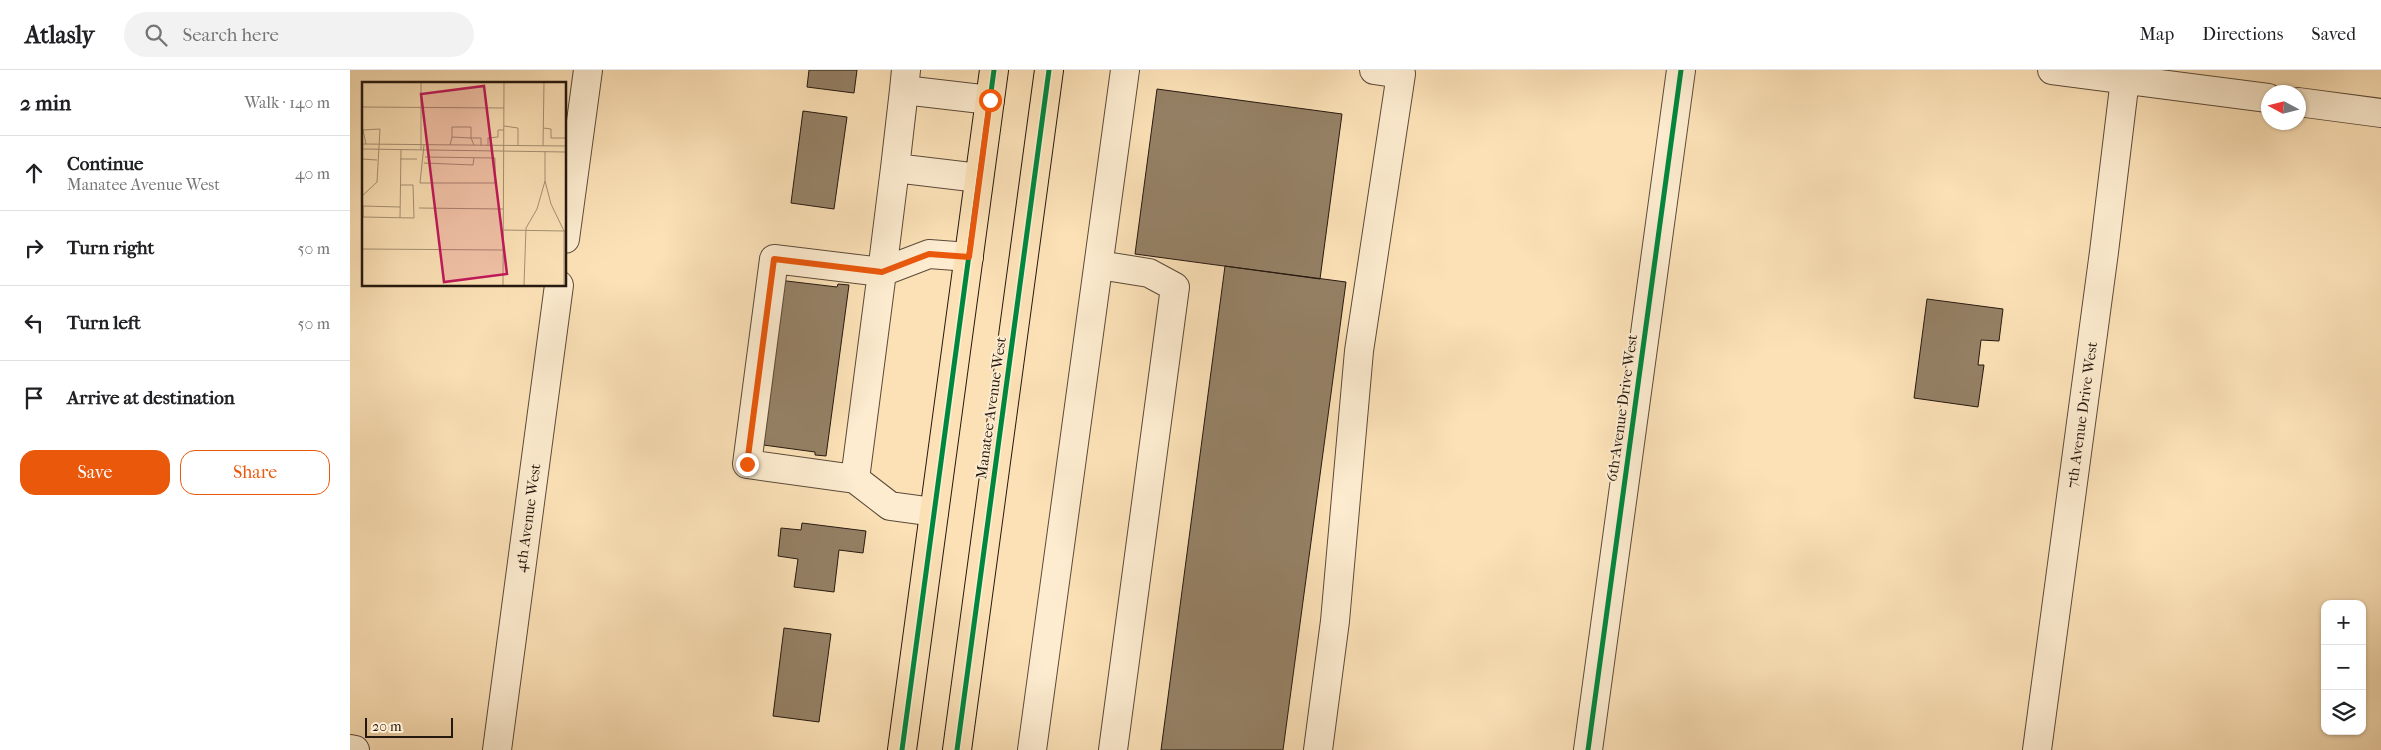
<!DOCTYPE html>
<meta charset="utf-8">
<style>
body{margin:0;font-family:"IM FELL French Canon",serif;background:#f2f2f2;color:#202124}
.controls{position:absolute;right:15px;bottom:15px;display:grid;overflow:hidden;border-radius:10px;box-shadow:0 1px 4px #0004}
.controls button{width:45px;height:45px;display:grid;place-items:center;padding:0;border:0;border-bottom:1px solid #e0e0e0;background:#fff;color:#202124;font:25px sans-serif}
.compass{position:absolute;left:1911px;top:15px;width:45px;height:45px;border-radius:50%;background:#fff;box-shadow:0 1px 4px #0004;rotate:277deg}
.scale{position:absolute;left:15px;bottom:12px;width:88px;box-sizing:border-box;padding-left:5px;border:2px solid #25180f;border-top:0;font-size:14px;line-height:18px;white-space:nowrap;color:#25180f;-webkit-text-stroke:4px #fdecd0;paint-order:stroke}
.stop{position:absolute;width:15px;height:15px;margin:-11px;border:4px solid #ea580c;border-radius:50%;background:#fff}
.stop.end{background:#ea580c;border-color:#fff;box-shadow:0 1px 5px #0008}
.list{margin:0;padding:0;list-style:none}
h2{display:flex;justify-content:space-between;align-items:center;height:65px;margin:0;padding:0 20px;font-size:21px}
h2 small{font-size:16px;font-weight:400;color:#757577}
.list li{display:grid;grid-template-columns:32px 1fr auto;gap:15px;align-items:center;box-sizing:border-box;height:75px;padding:0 20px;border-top:1px solid #e0e0e0}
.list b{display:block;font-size:19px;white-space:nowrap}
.list p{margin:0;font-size:16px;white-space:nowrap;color:#757577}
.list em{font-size:16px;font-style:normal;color:#757577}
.actions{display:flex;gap:10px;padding:15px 20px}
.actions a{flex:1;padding:11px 0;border:1px solid #ea580c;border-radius:15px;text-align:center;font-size:18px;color:#ea580c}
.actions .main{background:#ea580c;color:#fff}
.icon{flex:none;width:28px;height:28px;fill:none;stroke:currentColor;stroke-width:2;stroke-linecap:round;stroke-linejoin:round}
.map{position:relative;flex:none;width:2031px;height:680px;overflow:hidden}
header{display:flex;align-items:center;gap:30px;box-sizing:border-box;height:70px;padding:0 25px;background:#fff;border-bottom:1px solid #e0e0e0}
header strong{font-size:24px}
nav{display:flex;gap:28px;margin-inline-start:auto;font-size:18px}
.search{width:350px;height:45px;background:#f2f2f2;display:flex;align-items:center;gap:12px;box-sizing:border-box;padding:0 18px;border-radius:28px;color:#757577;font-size:19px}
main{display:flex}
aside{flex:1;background:#fff}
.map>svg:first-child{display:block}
.building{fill:#958166;stroke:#25180f}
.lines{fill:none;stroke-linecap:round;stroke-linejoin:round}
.minor-casing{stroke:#5b4a39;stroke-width:30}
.major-casing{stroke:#25180f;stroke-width:30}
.minor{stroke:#fdecd0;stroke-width:28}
.major{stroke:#fce1b7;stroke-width:28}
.cycleway-casing{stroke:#fdecd0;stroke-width:8}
.cycleway{stroke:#00873e;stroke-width:5}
.route{stroke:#ea580c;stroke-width:6}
.labels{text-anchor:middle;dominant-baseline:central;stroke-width:4;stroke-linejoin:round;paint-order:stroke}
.street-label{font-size:15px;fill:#25180f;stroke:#fdecd0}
.inset-road{fill:none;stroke:#a69174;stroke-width:1}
.view{fill:#c2185b;fill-opacity:0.15;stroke:#c2185b;stroke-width:2.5}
.inset-edge{fill:none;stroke:#25180f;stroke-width:2.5}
</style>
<header>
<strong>Atlasly</strong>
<div class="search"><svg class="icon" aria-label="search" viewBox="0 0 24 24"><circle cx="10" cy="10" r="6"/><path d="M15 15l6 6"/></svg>Search here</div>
<nav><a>Map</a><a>Directions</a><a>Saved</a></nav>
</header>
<main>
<aside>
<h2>2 min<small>Walk · 140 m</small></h2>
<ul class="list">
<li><svg class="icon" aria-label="ahead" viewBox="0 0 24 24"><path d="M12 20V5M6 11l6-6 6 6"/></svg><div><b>Continue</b><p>Manatee Avenue West</p></div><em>40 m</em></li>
<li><svg class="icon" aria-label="right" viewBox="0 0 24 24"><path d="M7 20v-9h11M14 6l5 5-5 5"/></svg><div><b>Turn right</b></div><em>50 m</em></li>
<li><svg class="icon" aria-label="left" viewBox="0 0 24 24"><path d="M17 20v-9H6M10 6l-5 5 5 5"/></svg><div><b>Turn left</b></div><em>50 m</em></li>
<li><svg class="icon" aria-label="arrive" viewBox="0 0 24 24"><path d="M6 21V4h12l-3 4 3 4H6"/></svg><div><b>Arrive at destination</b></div></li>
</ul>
<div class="actions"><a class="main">Save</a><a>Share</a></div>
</aside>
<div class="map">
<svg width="2031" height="680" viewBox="0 0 2031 680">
<rect width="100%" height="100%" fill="#fce1b7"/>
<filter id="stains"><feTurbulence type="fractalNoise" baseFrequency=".004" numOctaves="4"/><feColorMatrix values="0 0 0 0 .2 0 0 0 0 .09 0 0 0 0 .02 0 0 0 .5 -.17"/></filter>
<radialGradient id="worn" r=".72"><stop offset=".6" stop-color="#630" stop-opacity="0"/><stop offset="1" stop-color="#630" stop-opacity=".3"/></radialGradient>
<path class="building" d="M459,0H507L504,23L457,17Z
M807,19L992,44L970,209L785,184Z
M453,41L497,47L484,139L441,133Z
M875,196L996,212L933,680H811Z
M428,210L487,217L488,214L499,215L476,386L465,385V382L406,374Z
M1577,229L1653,239L1649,271L1631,270L1628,295H1634L1628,337L1564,328Z
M452,453L516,461L513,483L489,480L484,522L444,517L448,489L428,486L431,458L451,460Z
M434,558L481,564L469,652L423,646Z"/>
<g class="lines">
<defs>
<path id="minor" d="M556,0L554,20L640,30
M1702,0L1918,28
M1948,32L2031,43
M545,98L554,20
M215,169L238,0
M619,187L579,184L532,202L545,98L629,108
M749,195L799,203L825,217L763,680
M505,409L397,394L424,189L532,202L505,409L540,436L584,442
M0,679L5,680
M147,680L209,215
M682,680L775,0
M968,680L985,551L1009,281L1051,4L1024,0
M1238,680L1331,0
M1687,680L1754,182L1775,9"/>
<path id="major" d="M552,680L644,0
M607,680L699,0"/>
</defs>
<use href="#minor" class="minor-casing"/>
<use href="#major" class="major-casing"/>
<use href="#minor" class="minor"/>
<use href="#major" class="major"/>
<defs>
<path id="cycleway" d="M552,680L644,0
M607,680L699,0
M1238,680L1331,0"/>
</defs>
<use href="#cycleway" class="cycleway-casing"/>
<use href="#cycleway" class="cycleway"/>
</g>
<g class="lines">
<path class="route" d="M397,394L424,189L532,202L579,184L619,187L640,30"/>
</g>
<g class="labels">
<g class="street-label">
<text transform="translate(641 338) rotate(-82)">Manatee Avenue West</text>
<text transform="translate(1272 338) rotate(-82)">6th Avenue Drive West</text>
<text transform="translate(1732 345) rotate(-82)">7th Avenue Drive West</text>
<text transform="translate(178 448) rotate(-82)">4th Avenue West</text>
</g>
</g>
<g transform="translate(12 12)">
<rect width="204" height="204" fill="#fce1b7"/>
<path class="inset-road" d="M0,25L142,26M142,44L156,46V64M181,46L189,47V56H204M0,62L204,64M62,63L58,101H133V76L63,75M88,63L90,55L109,56V45H90V55M112,63L109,56H119V64M126,64V56L136,55V48H142M181,64L182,0M0,67L204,70M59,68V0M0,77L15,78M38,77H55M62,81L111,83L112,76M183,99L189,122L202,149V203M0,114L15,100L18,47L1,48L4,62M38,125L1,124V135L52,136L51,103H38M57,126L141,127M38,136L39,68M141,148L203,149M0,167L141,168M141,203L142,0M162,203L164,146L175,127L183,99V69"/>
<path class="view" d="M122,4L145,192L82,200L59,12Z"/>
<rect width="204" height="204" class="inset-edge"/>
</g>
<rect width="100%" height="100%" filter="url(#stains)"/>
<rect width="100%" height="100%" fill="url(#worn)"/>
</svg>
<div class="controls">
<button>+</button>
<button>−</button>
<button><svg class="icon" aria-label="layers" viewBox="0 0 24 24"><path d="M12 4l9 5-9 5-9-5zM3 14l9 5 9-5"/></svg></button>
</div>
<svg class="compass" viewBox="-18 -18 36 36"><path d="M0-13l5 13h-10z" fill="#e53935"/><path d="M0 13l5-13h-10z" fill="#757577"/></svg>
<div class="scale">20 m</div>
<div class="stop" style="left:640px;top:30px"></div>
<div class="stop end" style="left:397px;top:394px"></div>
</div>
</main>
